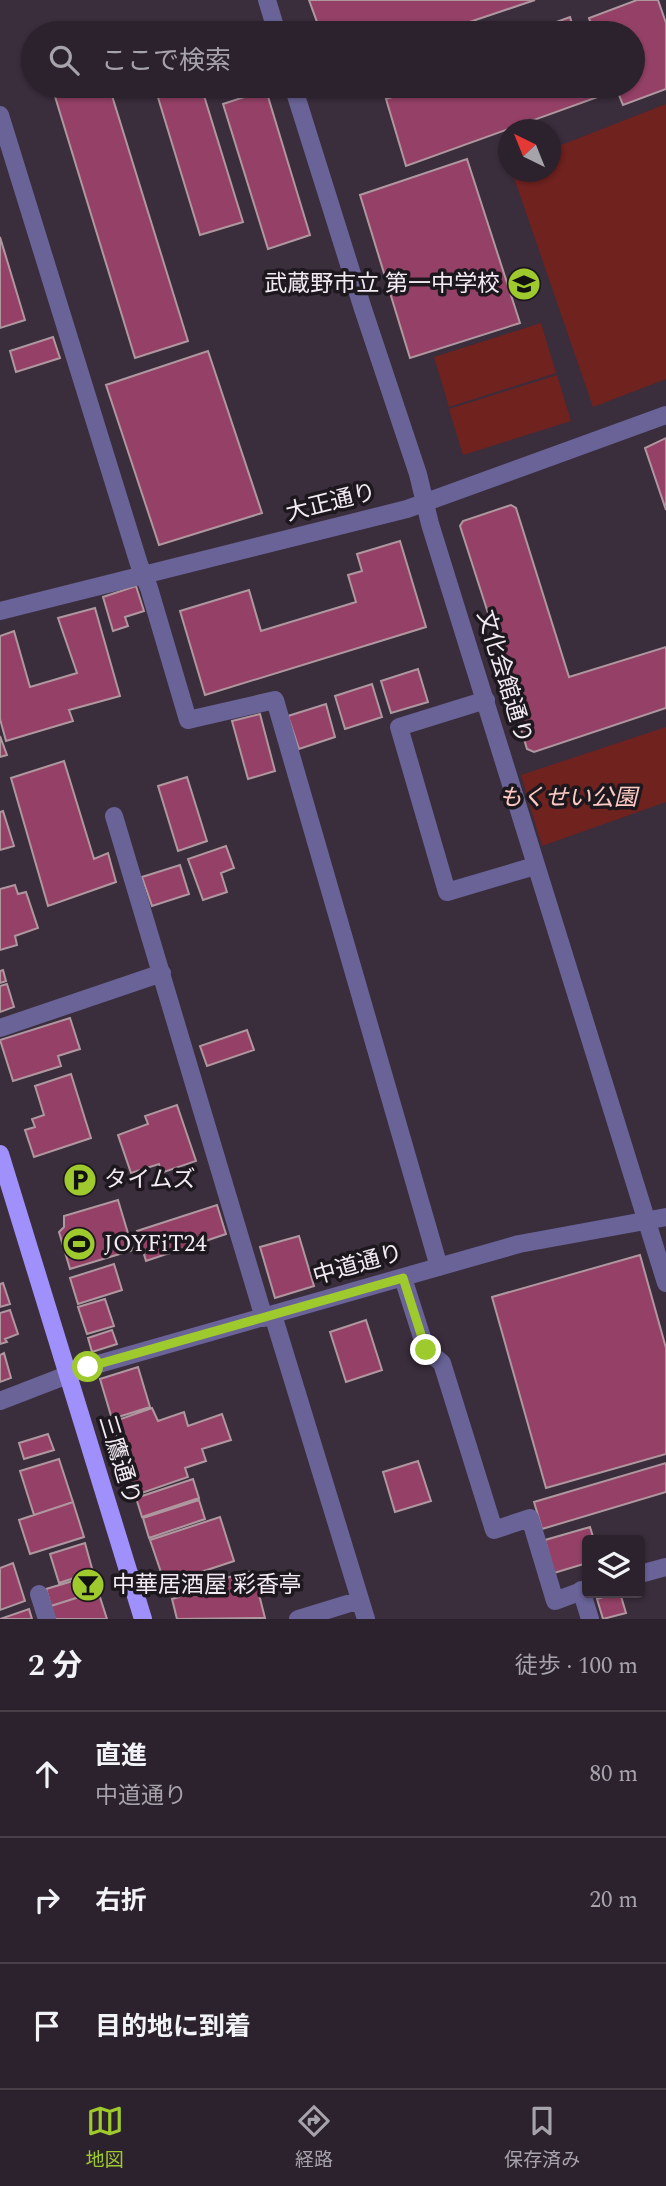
<!DOCTYPE html>
<html lang="ja">
<meta charset="utf-8">
<style>
body{margin:0;font-family:Spectral,"Noto Sans JP",serif;background:#342a35;color:#f1f3f6}
.controls{position:absolute;right:21px;bottom:21px;display:grid;overflow:hidden;border-radius:7px;box-shadow:0 2px 5px #0004}
.controls button{width:63px;height:63px;display:grid;place-items:center;padding:0;border:0;border-bottom:2px solid #483f49;background:#2c222d;color:#f1f3f6;font:35px sans-serif}
.compass{position:absolute;left:498px;top:119px;width:63px;height:63px;border-radius:50%;background:#2c222d;box-shadow:0 2px 5px #0004;rotate:317deg}
.stop{position:absolute;width:21px;height:21px;margin:-16px;border:5px solid #9fca2d;border-radius:50%;background:#fff}
.stop.end{background:#9fca2d;border-color:#fff;box-shadow:0 2px 7px #0008}
.list{margin:0;padding:0;list-style:none}
h2{display:flex;justify-content:space-between;align-items:center;height:91px;margin:0;padding:0 28px;font-size:30px}
h2 small{font-size:23px;font-weight:400;color:#a6a4aa}
.list li{display:grid;grid-template-columns:46px 1fr auto;gap:21px;align-items:center;box-sizing:border-box;height:126px;padding:0 28px;border-top:2px solid #483f49}
.list b{display:block;font-size:26px;white-space:nowrap}
.list p{margin:0;font-size:23px;white-space:nowrap;color:#a6a4aa}
.list em{font-size:23px;font-style:normal;color:#a6a4aa}
.icon{flex:none;width:38px;height:38px;fill:none;stroke:currentColor;stroke-width:2;stroke-linecap:round;stroke-linejoin:round}
.map{position:relative;flex:none;width:666px;height:1619px;overflow:hidden}
.search{position:absolute;background:#2c222d;box-shadow:0 2px 5px #0004;left:21px;right:21px;top:21px;height:77px;display:flex;align-items:center;gap:18px;box-sizing:border-box;padding:0 24px;border-radius:38px;color:#a6a4aa;font-size:26px}
.sheet{height:469px;background:#2c222d}
nav{display:flex;justify-content:space-around;align-items:center;box-sizing:border-box;height:98px;border-top:2px solid #483f49;background:#2c222d;font-size:19px;color:#a6a4aa}
nav a{display:grid;justify-items:center;gap:4px}
nav .on{color:#9fca2d}
.map>svg:first-child{display:block}
.green{fill:#70221f}
.building{fill:#954167;stroke:#af97a0;stroke-width:2}
.lines{fill:none;stroke-linecap:round;stroke-linejoin:round}
.minor{stroke:#696397;stroke-width:18}
.major{stroke:#9f90fb;stroke-width:18}
.route{stroke:#9fca2d;stroke-width:9}
.labels{text-anchor:middle;dominant-baseline:central;stroke-width:7;stroke-linejoin:round;paint-order:stroke}
.poi-label{font-size:23px;fill:#f3ebf4;stroke:#1d181e;text-anchor:start}
.street-label{font-size:23px;fill:#f3ebf4;stroke:#1d181e}
.park-label{font-size:23px;font-style:italic;fill:#fecac4;stroke:#1d181e}
</style>
<div class="map">
<svg width="666" height="1619" viewBox="0 0 666 1619">
<rect width="100%" height="100%" fill="#3a2d3c"/>
<path class="green" d="M666,104V379L593,407L512,172H550L551,149Z
M541,323L556,373L449,407L434,357Z
M557,375L571,421L463,455L449,409Z
M666,727V802L542,846L521,775Z"/>
<path class="building" d="M309,0H535L437,33H429L425,26L403,33H321Z
M637,0H658L666,23V89L623,105L617,90L406,166L386,99L426,86H633V33H594L589,18Z
M570,17L575,33H526Z
M67,86H109L188,341L135,358L53,90Z
M171,86H201L243,222L200,235L156,91Z
M266,90L310,235L268,249L223,104Z
M467,159L520,323L410,358L360,195Z
M0,237L25,320L0,328Z
M53,337L60,358L16,372L10,351Z
M208,351L262,513L159,545L106,385Z
M666,438V510L645,448Z
M511,505L516,508L569,677L666,647V708L534,752L527,749L512,699L520,695L519,693L514,694L460,526L463,521Z
M400,541L426,627L205,695L180,611L249,590L261,631L356,602L348,575L362,571L357,554Z
M136,586L144,611L125,617L128,626L113,631L103,597Z
M95,608L120,696L69,710L73,721L6,741L0,719V636L14,631L30,687L77,673L58,618Z
M418,669L428,702L391,713L381,681Z
M372,684L382,717L345,729L335,696Z
M326,704L335,737L299,749L288,716Z
M260,714L275,771L248,779L232,721Z
M0,736L7,755L0,757Z
M64,761L94,859L108,853L116,882L48,906L11,778Z
M187,777L207,841L178,851L158,786Z
M3,811L14,846L0,850V812Z
M226,846L234,868L221,873L227,892L203,900L188,859Z
M180,865L189,894L152,906L142,877Z
M15,885L18,894L26,892L38,928L15,936L17,945L0,950V889Z
M3,970L6,981L0,983V971Z
M7,984L14,1007L0,1012V986Z
M70,1018L80,1049L58,1056L61,1066L13,1081L0,1040Z
M247,1030L254,1050L207,1066L200,1046Z
M71,1074L91,1138L34,1157L25,1130L35,1127L32,1119L44,1115L35,1086Z
M177,1105L196,1161L161,1173L159,1164L131,1173L118,1135L148,1124L145,1116Z
M118,1200L133,1250L70,1269L59,1232L64,1227V1216Z
M217,1205L226,1234L146,1261L137,1231Z
M299,1236L314,1286L275,1298L260,1247Z
M640,1255L666,1348V1454L546,1488L492,1297Z
M114,1264L122,1290L78,1304L70,1278Z
M3,1283L10,1304L0,1307V1284Z
M105,1299L114,1326L87,1334L78,1307Z
M10,1310L18,1334L5,1339L7,1342L0,1344V1313Z
M366,1320L382,1370L346,1382L330,1332Z
M112,1330L117,1344L92,1352L88,1338Z
M4,1353L11,1378L0,1382V1355Z
M138,1367L150,1407L112,1419L100,1379Z
M152,1408L158,1421L184,1412L188,1426L222,1414L231,1440L202,1449L206,1461L185,1468L188,1477L136,1495L112,1422Z
M48,1434L54,1450L24,1459L19,1443Z
M59,1459L73,1502L34,1515L20,1471Z
M418,1461L431,1501L395,1512L383,1472Z
M666,1463V1492L542,1529L534,1502Z
M193,1479L199,1498L142,1517L136,1498Z
M199,1500L205,1519L149,1538L143,1518Z
M73,1502L84,1537L30,1554L19,1520Z
M220,1517L234,1561L165,1584L150,1540Z
M590,1527L594,1540H587V1563L554,1573L545,1540Z
M85,1543L93,1572L59,1583L50,1554Z
M13,1563L25,1601L0,1610V1568Z
M253,1571L265,1618L177,1619L172,1599L179,1597L176,1586L197,1581L198,1585Z
M93,1575L98,1591L51,1606L46,1589Z
M98,1591L107,1619H55L51,1606Z
M616,1593H620L626,1613L603,1619L597,1599Z
M29,1609L32,1619H0Z"/>
<g class="lines">
<path class="minor" d="M267,0L277,33
M293,86L363,309L418,474L430,524L666,1283
M0,115L139,564L149,588L188,720L275,700L439,1267
M0,611L407,509L666,415
M486,700L399,727L447,892L535,866
M114,816L264,1318
M0,1028L162,973
M403,1278L426,1350L442,1363L494,1530L530,1518L555,1601L587,1589
M273,1315L366,1619
M0,1401L88,1367L519,1244L666,1217
M640,1574L666,1567
M581,1590L590,1619
M39,1594L47,1619
M298,1619L360,1600"/>
<path class="major" d="M0,1154L143,1619"/>
</g>
<g class="lines">
<path class="route" d="M88,1367L403,1278L426,1350"/>
</g>
<defs>
<symbol id="school-disc" viewBox="-11 -11 22 22"><circle r="9.5" fill="#9fca2d" stroke="#1d181e"/><path d="M0-5L7-2L0 1L-7-2ZM-4 1L0 2.5L4 1V4Q0 6-4 4Z" fill="#111"/></symbol>
<symbol id="parking-disc" viewBox="-11 -11 22 22"><circle r="9.5" fill="#9fca2d" stroke="#1d181e"/><path d="M-3.5-5.5H1a3.5 3.5 0 0 1 0 7H-1V5.5H-3.5ZM-1-3.4V-.6H.8a1.4 1.4 0 0 0 0-2.8Z" fill="#111"/></symbol>
<symbol id="stadium-disc" viewBox="-11 -11 22 22"><circle r="9.5" fill="#9fca2d" stroke="#1d181e"/><path d="M0-5a6.5 5 0 1 0 0 10a6.5 5 0 1 0 0-10ZM-3.5-1.8h7v3.6h-7Z" fill="#111"/></symbol>
<symbol id="bar-disc" viewBox="-11 -11 22 22"><circle r="9.5" fill="#9fca2d" stroke="#1d181e"/><path d="M-6-5H6L.8 .8V4.5H3.5V6h-7V4.5H-.8V.8Z" fill="#111"/></symbol>
</defs>
<g fill-rule="evenodd">
<use href="#school-disc" x="505" y="265" width="38" height="38"/>
<use href="#parking-disc" x="61" y="1161" width="38" height="38"/>
<use href="#stadium-disc" x="60" y="1225" width="38" height="38"/>
<use href="#bar-disc" x="69" y="1566" width="38" height="38"/>
</g>
<g class="labels">
<g class="poi-label">
<text x="500" y="284" text-anchor="end">武蔵野市立 第一中学校</text>
<text x="104" y="1180">タイムズ</text>
<text x="104" y="1244">JOYFiT24</text>
<text x="112" y="1585">中華居酒屋 彩香亭</text>
</g>
<g class="street-label">
<text transform="translate(331 503) rotate(-14)">大正通り</text>
<text transform="translate(504 677) rotate(73)">文化会館通り</text>
<text transform="translate(358 1265) rotate(-16)">中道通り</text>
<text transform="translate(119 1460) rotate(73)">三鷹通り</text>
</g>
<g class="park-label">
<text x="568" y="798">もくせい公園</text>
</g>
</g>
</svg>
<div class="controls">
<button><svg class="icon" aria-label="layers" viewBox="0 0 24 24"><path d="M12 4l9 5-9 5-9-5zM3 14l9 5 9-5"/></svg></button>
</div>
<svg class="compass" viewBox="-18 -18 36 36"><path d="M0-13l5 13h-10z" fill="#e53935"/><path d="M0 13l5-13h-10z" fill="#a6a4aa"/></svg>
<div class="stop" style="left:88px;top:1367px"></div>
<div class="stop end" style="left:426px;top:1350px"></div>
<div class="search"><svg class="icon" aria-label="search" viewBox="0 0 24 24"><circle cx="10" cy="10" r="6"/><path d="M15 15l6 6"/></svg>ここで検索</div>
</div>
<section class="sheet">
<h2>2 分<small>徒歩 · 100 m</small></h2>
<ul class="list">
<li><svg class="icon" aria-label="ahead" viewBox="0 0 24 24"><path d="M12 20V5M6 11l6-6 6 6"/></svg><div><b>直進</b><p>中道通り</p></div><em>80 m</em></li>
<li><svg class="icon" aria-label="right" viewBox="0 0 24 24"><path d="M7 20v-9h11M14 6l5 5-5 5"/></svg><div><b>右折</b></div><em>20 m</em></li>
<li><svg class="icon" aria-label="arrive" viewBox="0 0 24 24"><path d="M6 21V4h12l-3 4 3 4H6"/></svg><div><b>目的地に到着</b></div></li>
</ul>
</section>
<nav>
<a class="on"><svg class="icon" aria-label="map" viewBox="0 0 24 24"><path d="M3 6l6-2 6 2 6-2v14l-6 2-6-2-6 2zM9 4v14M15 6v14"/></svg>地図</a>
<a><svg class="icon" aria-label="directions" viewBox="0 0 24 24"><path d="M12 3l9 9-9 9-9-9zM9 14v-3h6M13 9l2 2-2 2"/></svg>経路</a>
<a><svg class="icon" aria-label="saved" viewBox="0 0 24 24"><path d="M7 4h10v16l-5-4-5 4z"/></svg>保存済み</a>
</nav>
